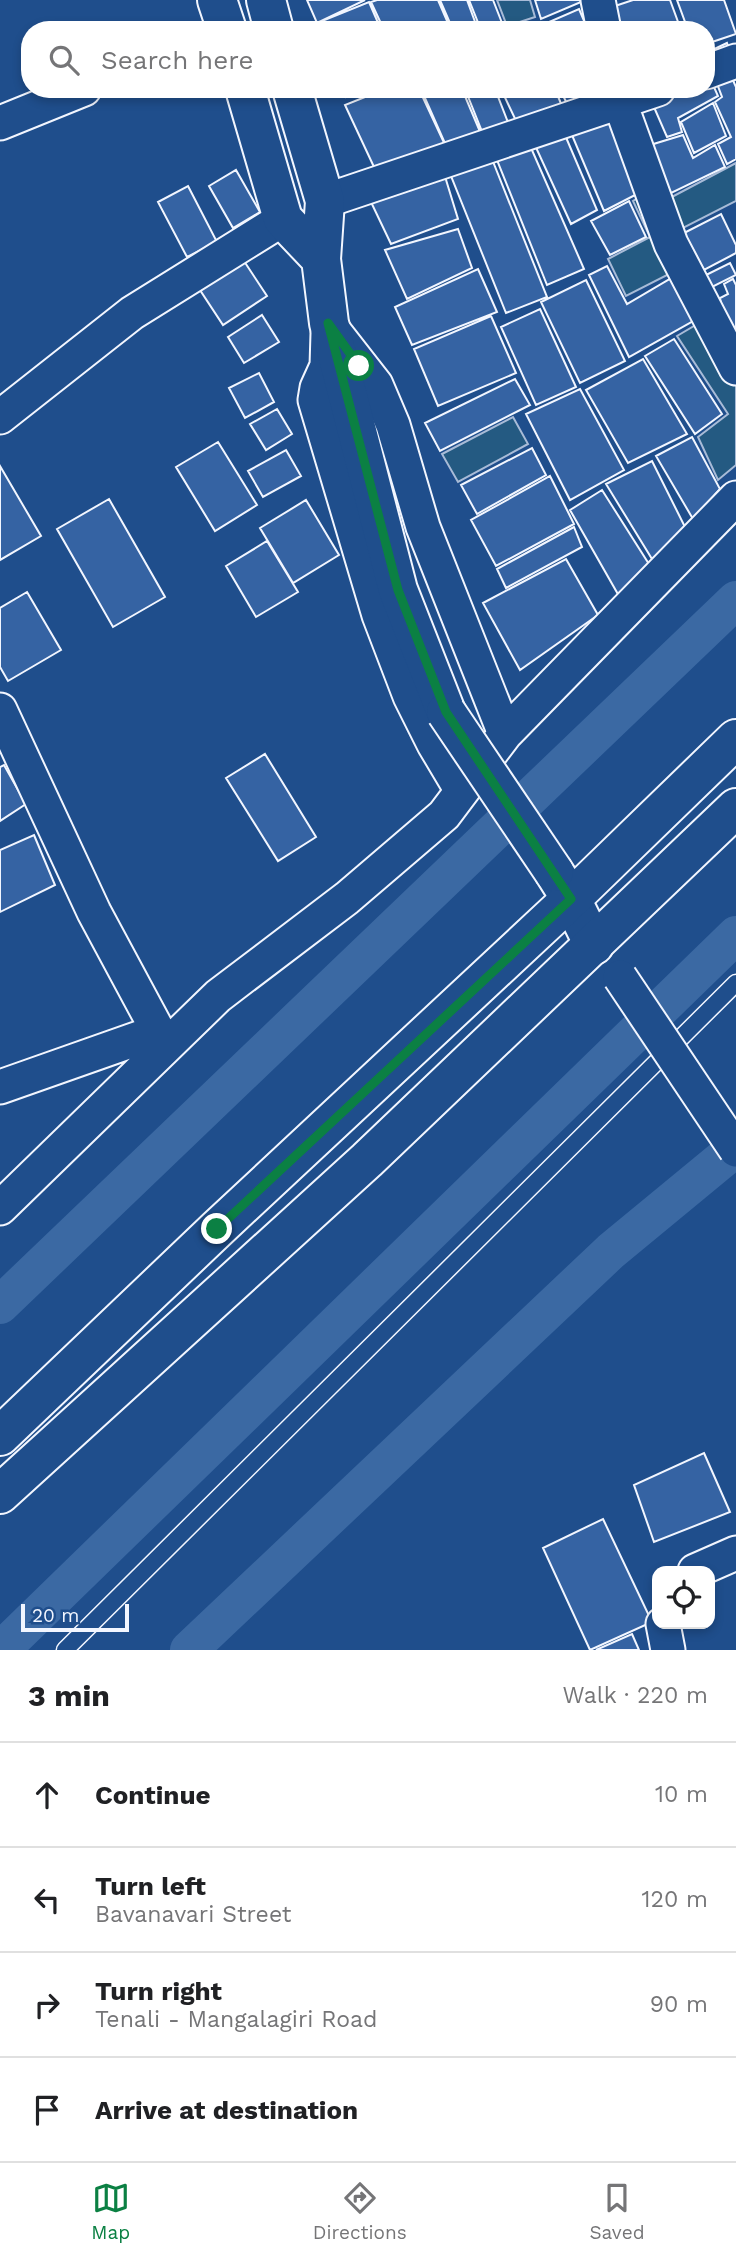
<!DOCTYPE html>
<meta charset="utf-8">
<style>
body{margin:0;font-family:"Work Sans",sans-serif;background:#f2f2f2;color:#202124}
.controls{position:absolute;right:21px;bottom:21px;display:grid;overflow:hidden;border-radius:14px;box-shadow:0 4px 10px #0003}
.controls button{width:63px;height:63px;display:grid;place-items:center;padding:0;border:0;border-bottom:2px solid #e0e0e0;background:#fff;color:#202124;font:35px sans-serif}
.scale{position:absolute;left:21px;bottom:18px;width:108px;box-sizing:border-box;padding-left:7px;border:4px solid #f2f6ff;border-top:0;font-size:19px;line-height:24px;white-space:nowrap;color:#f2f6ff;-webkit-text-stroke:5px #1f4e8c;paint-order:stroke}
.stop{position:absolute;width:21px;height:21px;margin:-16px;border:5px solid #0b8043;border-radius:50%;background:#fff}
.stop.end{background:#0b8043;border-color:#fff;box-shadow:0 2px 7px #0008}
.list{margin:0;padding:0;list-style:none}
h2{display:flex;justify-content:space-between;align-items:center;height:91px;margin:0;padding:0 28px;font-size:30px}
h2 small{font-size:23px;font-weight:400;color:#757577}
.list li{display:grid;grid-template-columns:46px 1fr auto;gap:21px;align-items:center;box-sizing:border-box;height:105px;padding:0 28px;border-top:2px solid #e0e0e0}
.list b{display:block;font-size:26px;white-space:nowrap}
.list p{margin:0;font-size:23px;white-space:nowrap;color:#757577}
.list em{font-size:23px;font-style:normal;color:#757577}
.icon{flex:none;width:38px;height:38px;fill:none;stroke:currentColor;stroke-width:2;stroke-linecap:round;stroke-linejoin:round}
.map{position:relative;flex:none;width:736px;height:1650px;overflow:hidden}
.search{position:absolute;background:#fff;box-shadow:0 4px 10px #0003;left:21px;right:21px;top:21px;height:77px;display:flex;align-items:center;gap:18px;box-sizing:border-box;padding:0 24px;border-radius:28px;color:#757577;font-size:26px}
.sheet{height:511px;background:#fff}
nav{display:flex;justify-content:space-around;align-items:center;box-sizing:border-box;height:98px;border-top:2px solid #e0e0e0;background:#fff;font-size:19px;color:#757577}
nav a{display:grid;justify-items:center;gap:4px}
nav .on{color:#0b8043}
.map>svg:first-child{display:block}
.green{fill:#245a82;stroke:#a8bbd7;stroke-width:2}
.lines{fill:none;stroke-linecap:round;stroke-linejoin:round}
.canal{stroke:#3b69a3;stroke-width:38}
.building{fill:#3563a3;stroke:#f2f6ff;stroke-width:2}
.lane-casing{stroke:#f2f6ff;stroke-width:19}
.street-casing{stroke:#f2f6ff;stroke-width:37}
.secondary-casing{stroke:#f2f6ff;stroke-width:42}
.primary-casing{stroke:#f2f6ff;stroke-width:42}
.lane{stroke:#1f4e8c;stroke-width:16}
.street{stroke:#1f4e8c;stroke-width:33}
.secondary{stroke:#1f4e8c;stroke-width:38}
.primary{stroke:#1f4e8c;stroke-width:38}
.street-bridge-casing{stroke:#f2f6ff;stroke-width:37;stroke-linecap:butt}
.secondary-bridge-casing{stroke:#f2f6ff;stroke-width:42;stroke-linecap:butt}
.street-bridge{stroke:#1f4e8c;stroke-width:33}
.secondary-bridge{stroke:#1f4e8c;stroke-width:38}
.route{stroke:#0b8043;stroke-width:9}
</style>
<div class="map">
<svg width="736" height="1650" viewBox="0 0 736 1650">
<rect width="100%" height="100%" fill="#1f4e8c"/>
<path class="green" d="M497,0H530L535,17L507,26Z
M736,163V201L683,228L668,199Z
M647,193L677,270L626,296L608,259L650,237L633,201Z
M706,319L736,375V465L718,480L698,437L728,414L677,336Z
M513,417L528,444L458,482L442,454Z"/>
<g class="lines">
<path class="canal" d="M0,1305L736,600
M1,1650L736,935
M189,1650L611,1251L736,1148"/>
</g>
<path class="building" d="M307,0H365L317,23Z
M377,0H438L451,30H384L371,2Z
M440,0H467L478,30H453Z
M469,0H493L504,28L481,30Z
M535,0H580L581,2L541,19Z
M633,0H670L681,30H612L609,8Z
M677,0H724L736,34L706,44V30H688Z
M369,2L379,25L367,30H320L317,23Z
M579,9L588,30L533,29Z
M727,43L732,57L706,67V53Z
M727,67L736,87V159L727,164L718,144L731,137L715,102L722,97L713,73Z
M709,76L718,96L678,118L682,132L667,137L650,98L674,89H706V77Z
M343,89H367L346,97Z
M385,89H419L446,147L374,167L345,105Z
M421,89H462L481,134L447,148Z
M465,89H495L509,125L483,134Z
M501,89H555L562,106L518,125Z
M560,89H606L568,106Z
M713,103L726,136L694,153L681,122Z
M611,110L643,191L604,211L569,128Z
M562,128L597,210L571,224L533,141Z
M683,135L693,158L715,145L725,167L667,195L647,146Z
M528,141L584,269L547,285L495,155Z
M488,149L547,297L506,313L447,166Z
M236,170L260,212L233,228L209,186Z
M443,170L458,219L391,244L370,200Z
M188,186L217,242L187,257L158,202Z
M629,201L646,237L610,255L591,221Z
M721,214L736,245V253L704,270L684,233Z
M458,229L472,268L407,299L385,250Z
M242,258L267,296L223,325L198,287Z
M730,263L736,275L712,287L706,275Z
M607,266L627,304L680,273L702,316L629,357L589,275Z
M478,269L497,312L412,345L395,307Z
M733,279L736,285V347L724,323L720,298L728,294L724,284Z
M586,280L625,361L580,383L541,302Z
M540,309L576,387L536,405L501,327Z
M262,315L279,342L244,363L228,337Z
M491,316L516,373L438,406L414,349Z
M674,339L722,414L695,434L645,356Z
M643,359L687,434L628,463L586,390Z
M259,373L274,402L245,418L229,388Z
M515,379L530,405L440,451L425,423Z
M580,389L624,470L570,500L526,414Z
M277,409L292,434L266,450L250,424Z
M692,437L720,489L693,519L656,456Z
M218,442L257,505L215,531L176,467Z
M532,448L546,475L477,514L461,485Z
M286,450L301,476L263,497L248,471Z
M652,461L687,531L652,559L606,484Z
M0,466L41,536L0,560Z
M550,476L574,524L496,566L471,520Z
M602,490L654,572L619,596L570,510Z
M109,499L165,597L113,627L57,529Z
M306,500L339,555L293,583L260,528Z
M574,527L582,547L506,588L497,569Z
M267,541L298,592L256,617L226,566Z
M566,559L598,615L520,670L483,603Z
M27,592L61,650L8,681L0,667V608Z
M265,754L316,837L278,861L226,778Z
M4,765L26,804L0,821V767Z
M34,835L55,885L0,912V850Z
M704,1453L730,1512L654,1542L634,1485Z
M603,1519L652,1622L590,1650L543,1548Z
M632,1634L639,1650H596Z"/>
<g class="lines">
<defs>
<path id="lane" d="M65,1650L736,983"/>
<path id="street" d="M598,0L604,30
M706,72L736,61
M617,89L620,103L671,244L736,368
M0,123L84,89
M325,201L658,89
M333,330L376,385L393,425L423,527L505,734
M328,333L327,366L317,388L315,400L379,615L410,696L434,744L462,791
M0,417L132,313L283,219
M0,710L94,912L166,1046
M0,1087L159,1031
M0,1208L218,996L347,898L444,815L505,734L736,498
M695,1571L736,1553
M663,1624L668,1650"/>
<path id="secondary" d="M217,0L227,30
M266,0L274,30
M245,89L283,219L321,259
M292,89L325,201L321,259L329,323L398,590L446,712
M554,872L571,899L594,945"/>
<path id="primary" d="M0,1436L217,1229L571,899L736,739
M0,1494L367,1160L736,808"/>
</defs>
<use href="#lane" class="lane-casing"/>
<use href="#street" class="street-casing"/>
<use href="#secondary" class="secondary-casing"/>
<use href="#primary" class="primary-casing"/>
<use href="#lane" class="lane"/>
<use href="#street" class="street"/>
<use href="#secondary" class="secondary"/>
<use href="#primary" class="primary"/>
<defs>
<path id="street-bridge" d="M620,977L736,1150"/>
<path id="secondary-bridge" d="M446,712L554,872"/>
</defs>
<use href="#street-bridge" class="street-bridge-casing"/>
<use href="#secondary-bridge" class="secondary-bridge-casing"/>
<use href="#street-bridge" class="street-bridge"/>
<use href="#secondary-bridge" class="secondary-bridge"/>
</g>
<g class="lines">
<path class="route" d="M217,1229L571,899L446,712L398,590L328,323L359,366"/>
</g>
</svg>
<div class="controls">
<button><svg class="icon" aria-label="locate" viewBox="0 0 24 24"><circle cx="12" cy="12" r="6"/><path d="M12 2v4M12 18v4M2 12h4M18 12h4"/></svg></button>
</div>
<div class="scale">20 m</div>
<div class="stop" style="left:359px;top:366px"></div>
<div class="stop end" style="left:217px;top:1229px"></div>
<div class="search"><svg class="icon" aria-label="search" viewBox="0 0 24 24"><circle cx="10" cy="10" r="6"/><path d="M15 15l6 6"/></svg>Search here</div>
</div>
<section class="sheet">
<h2>3 min<small>Walk · 220 m</small></h2>
<ul class="list">
<li><svg class="icon" aria-label="ahead" viewBox="0 0 24 24"><path d="M12 20V5M6 11l6-6 6 6"/></svg><div><b>Continue</b></div><em>10 m</em></li>
<li><svg class="icon" aria-label="left" viewBox="0 0 24 24"><path d="M17 20v-9H6M10 6l-5 5 5 5"/></svg><div><b>Turn left</b><p>Bavanavari Street</p></div><em>120 m</em></li>
<li><svg class="icon" aria-label="right" viewBox="0 0 24 24"><path d="M7 20v-9h11M14 6l5 5-5 5"/></svg><div><b>Turn right</b><p>Tenali - Mangalagiri Road</p></div><em>90 m</em></li>
<li><svg class="icon" aria-label="arrive" viewBox="0 0 24 24"><path d="M6 21V4h12l-3 4 3 4H6"/></svg><div><b>Arrive at destination</b></div></li>
</ul>
</section>
<nav>
<a class="on"><svg class="icon" aria-label="map" viewBox="0 0 24 24"><path d="M3 6l6-2 6 2 6-2v14l-6 2-6-2-6 2zM9 4v14M15 6v14"/></svg>Map</a>
<a><svg class="icon" aria-label="directions" viewBox="0 0 24 24"><path d="M12 3l9 9-9 9-9-9zM9 14v-3h6M13 9l2 2-2 2"/></svg>Directions</a>
<a><svg class="icon" aria-label="saved" viewBox="0 0 24 24"><path d="M7 4h10v16l-5-4-5 4z"/></svg>Saved</a>
</nav>
